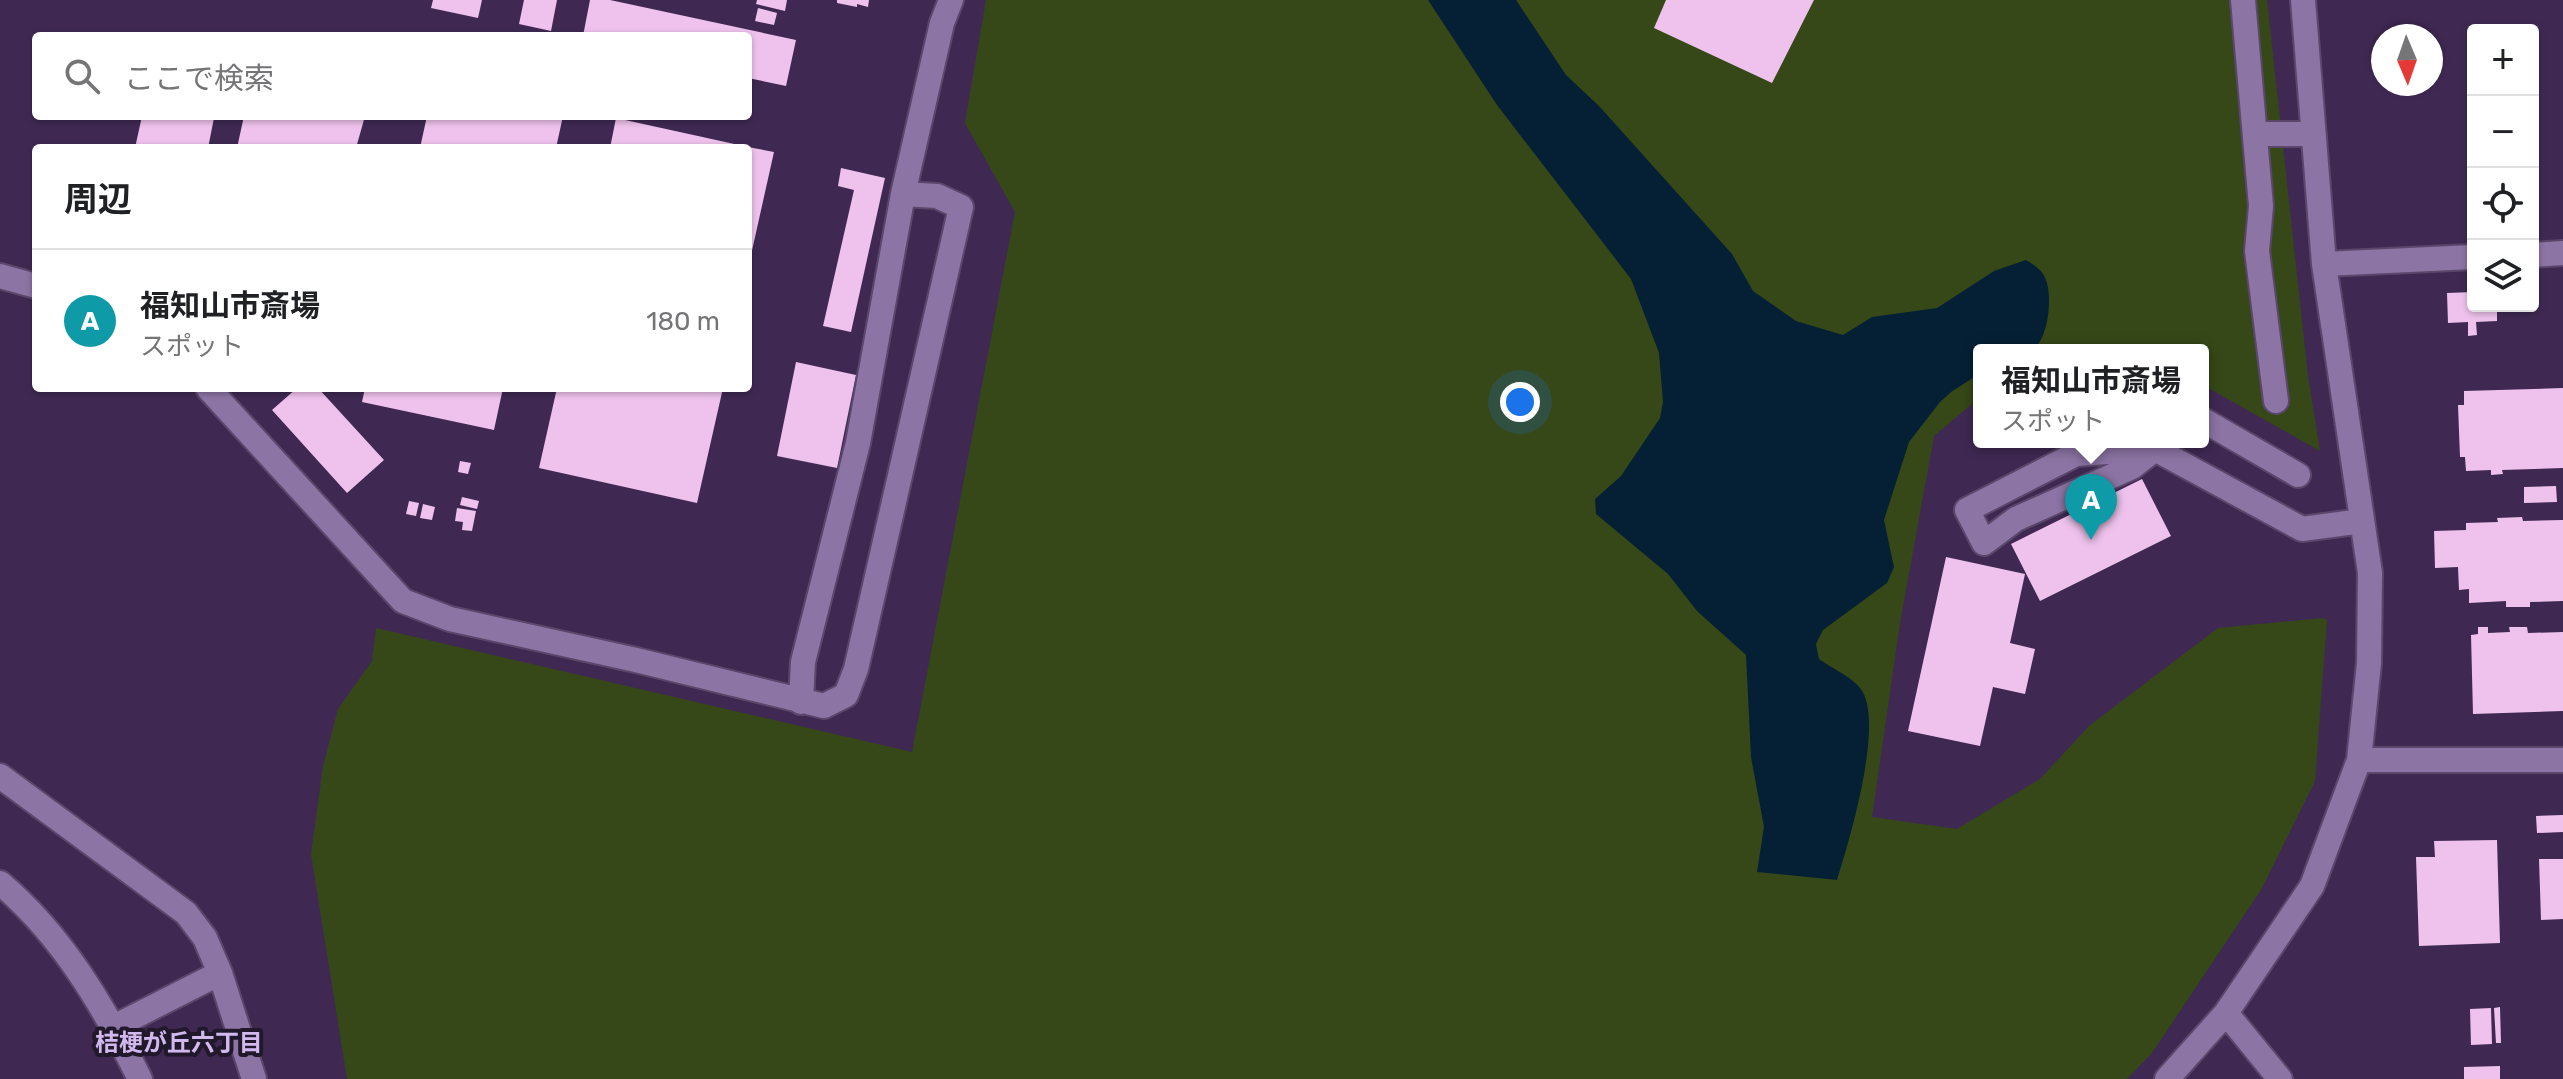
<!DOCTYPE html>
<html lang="ja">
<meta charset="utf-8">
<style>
body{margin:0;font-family:Rubik,"Noto Sans JP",sans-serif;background:#f2f2f2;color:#202124}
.controls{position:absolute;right:24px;top:24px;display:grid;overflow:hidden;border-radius:8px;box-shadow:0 2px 6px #0004}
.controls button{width:72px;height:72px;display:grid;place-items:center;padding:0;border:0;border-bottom:2px solid #e0e0e0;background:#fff;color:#202124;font:40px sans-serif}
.compass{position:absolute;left:2371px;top:24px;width:72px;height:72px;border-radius:50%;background:#fff;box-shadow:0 2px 6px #0004;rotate:178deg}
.you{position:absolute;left:1520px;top:402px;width:28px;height:28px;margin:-20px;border:6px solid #fff;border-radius:50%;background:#1a73e8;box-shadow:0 0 0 12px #1a73e833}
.badge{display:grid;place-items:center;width:52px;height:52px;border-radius:50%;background:#7c3aed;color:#fff;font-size:26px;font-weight:700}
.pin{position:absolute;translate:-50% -66px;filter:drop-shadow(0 2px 4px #0008)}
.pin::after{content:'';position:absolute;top:42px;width:28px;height:24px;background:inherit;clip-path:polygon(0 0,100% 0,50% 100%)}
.popup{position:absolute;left:1973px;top:344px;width:236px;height:104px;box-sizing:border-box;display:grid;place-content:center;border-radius:8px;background:#fff;filter:drop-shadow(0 2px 6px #0005);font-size:26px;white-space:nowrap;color:#757577}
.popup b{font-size:30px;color:#202124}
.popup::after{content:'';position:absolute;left:50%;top:100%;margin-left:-16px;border:16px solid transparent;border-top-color:#fff}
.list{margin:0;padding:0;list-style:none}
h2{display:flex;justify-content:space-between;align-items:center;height:104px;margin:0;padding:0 32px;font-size:34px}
h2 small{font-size:26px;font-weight:400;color:#757577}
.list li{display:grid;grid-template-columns:52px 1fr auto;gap:24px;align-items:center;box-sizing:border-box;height:144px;padding:0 32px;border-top:2px solid #e0e0e0}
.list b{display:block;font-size:30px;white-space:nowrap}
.list p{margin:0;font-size:26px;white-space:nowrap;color:#757577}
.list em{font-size:26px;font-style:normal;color:#757577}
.icon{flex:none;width:44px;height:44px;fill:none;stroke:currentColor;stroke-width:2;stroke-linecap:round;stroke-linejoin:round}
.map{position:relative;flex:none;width:2563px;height:1079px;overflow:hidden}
.search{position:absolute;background:#fff;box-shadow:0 2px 6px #0004;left:32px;top:32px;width:720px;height:88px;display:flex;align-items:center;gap:20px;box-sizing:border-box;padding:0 28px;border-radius:8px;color:#757577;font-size:30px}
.panel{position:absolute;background:#fff;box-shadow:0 2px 6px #0004;left:32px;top:144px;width:720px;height:248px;border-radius:8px}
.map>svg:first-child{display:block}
.green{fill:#364818}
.water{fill:#052035}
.building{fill:#eec2ed}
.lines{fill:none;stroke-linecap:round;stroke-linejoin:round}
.minor-casing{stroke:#5a476b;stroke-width:28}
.minor{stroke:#8c74a4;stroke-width:24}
.labels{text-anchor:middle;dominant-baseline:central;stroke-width:8;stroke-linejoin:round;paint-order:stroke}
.neighbourhood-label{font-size:24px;font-weight:bold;fill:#d2b9ed;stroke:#21182b}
</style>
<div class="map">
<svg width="2563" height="1079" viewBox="0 0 2563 1079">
<rect width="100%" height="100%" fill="#3f2953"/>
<path class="green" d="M986,0H2267L2308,376L2320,451L2203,385V350H1979V398L1934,436L1900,623L1872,817L1957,829L2040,779L2089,726L2218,628L2323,618L2327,620L2315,781L2261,890L2152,1053L2127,1079H347L311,854L323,766L338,709L372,661L376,628L912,752L1015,212L965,123Z"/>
<path class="water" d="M1428,0H1516L1566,75L1599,106L1732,254L1753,291L1796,321L1843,335L1872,317L1937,308L1994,271L2026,260C2036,266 2044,271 2047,283C2052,301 2048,340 2032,350H1979V374L1951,392L1940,402L1909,442L1884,520L1894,567L1887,583L1823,630L1816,644L1819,659C1831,668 1851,676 1860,688C1886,719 1849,842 1837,880L1757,872L1764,827L1751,757L1746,655L1697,611L1668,574L1596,514L1595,499L1621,476L1660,418L1663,402L1659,353L1631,279L1497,105Z"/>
<path class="building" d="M433,0H482L478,18L431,8Z
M524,0H557L551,31L519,24Z
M590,0H610L796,40L786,86L748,78V36H583Z
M757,0H787L785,11L756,4Z
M837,0H869L868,7L857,4V7L837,3Z
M1666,0H1814L1772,83L1654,28Z
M758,8L777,13L774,25L755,21Z
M142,116L214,118L208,148H135Z
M244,116H365L356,148H237Z
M427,116H563L556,148H420Z
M616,118L748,147V148H610Z
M748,147L774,152L749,264H748Z
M841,168L885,178L851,332L823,326L854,190L838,186Z
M2473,292V306H2497V321L2476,322L2477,335L2468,336V322L2448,323L2447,293Z
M796,362L856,375L837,468L777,456Z
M297,388H318L384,460L347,493L272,410Z
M365,388H503L494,430L362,402Z
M557,388H723L697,503L539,468Z
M2563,388V468L2502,470L2503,474L2491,475V470L2466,471L2465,457H2460L2458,405H2464V391Z
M460,461L471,463L468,474L458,472Z
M2142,479L2171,536L2040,601L2011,544Z
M2556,486L2557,502L2524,503V487Z
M462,497L479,501L477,509L460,505Z
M409,501L419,503L416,516L406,514Z
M423,504L435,507L432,520L420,518Z
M457,508L476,511L472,531L462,530L463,522L455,521Z
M2522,517L2523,521L2563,520V601L2530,602V607H2506V601L2469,603V589L2459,590L2458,567L2435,568L2434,531L2466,530V523L2498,522L2497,518Z
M1946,557L2025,574L2010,643L2035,649L2025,694L1993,687L1980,746L1908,731Z
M2478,627H2488V633L2510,632L2509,627H2527L2528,633L2563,632V711L2473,714L2471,635L2478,634Z
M2563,815V832L2537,833L2536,816Z
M2497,840L2500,943L2419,946L2416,857H2435L2434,841Z
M2539,859H2563V919L2541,920Z
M2500,1007L2501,1043H2496L2494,1008Z
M2491,1008L2492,1044L2471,1045L2470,1009Z
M2500,1066V1079H2464V1067Z"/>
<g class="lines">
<defs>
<path id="minor" d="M2243,0L2261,206L2257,251L2276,401
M2256,134H2313
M2533,255L2563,253
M2324,264L2473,257
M0,276L36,286
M208,388L403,601L450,619L636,660L824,706L846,695L856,669L961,207L937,196L903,194
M2203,420L2298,475
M2071,442L2076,454L2155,449
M2162,442L2155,449L2302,529L2362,521
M2076,454L1967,510L1984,543L2016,519L2132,467L2155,449
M801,702L803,662L858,443L903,194L942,23L951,0
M2359,760H2563
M0,776L186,913L205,938L220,973L254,1079
M0,883C62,935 104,1007 140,1079
M2226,1013L2280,1079
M114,1027L220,973
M2167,1079L2226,1013L2312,886L2359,760L2369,663L2370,573L2324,264L2303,0"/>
</defs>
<use href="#minor" class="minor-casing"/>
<use href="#minor" class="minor"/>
</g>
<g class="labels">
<g class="neighbourhood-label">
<text x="179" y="1043">桔梗が丘六丁目</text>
</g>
</g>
</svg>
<div class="controls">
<button>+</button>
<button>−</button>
<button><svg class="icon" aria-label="locate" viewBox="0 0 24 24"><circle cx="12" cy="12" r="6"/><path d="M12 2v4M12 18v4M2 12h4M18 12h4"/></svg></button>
<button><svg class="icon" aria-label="layers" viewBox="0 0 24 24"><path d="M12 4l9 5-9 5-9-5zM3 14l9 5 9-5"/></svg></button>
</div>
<svg class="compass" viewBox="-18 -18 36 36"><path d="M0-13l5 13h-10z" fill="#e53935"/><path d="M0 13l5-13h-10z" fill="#757577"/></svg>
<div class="you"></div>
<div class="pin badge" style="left:2091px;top:540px;background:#0f9aa8">A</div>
<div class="popup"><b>福知山市斎場</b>スポット</div>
<div class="search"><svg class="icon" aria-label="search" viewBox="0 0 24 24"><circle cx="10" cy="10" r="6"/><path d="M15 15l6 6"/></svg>ここで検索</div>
<section class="panel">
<h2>周辺<small></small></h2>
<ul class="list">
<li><span class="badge" style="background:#0f9aa8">A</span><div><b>福知山市斎場</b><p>スポット</p></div><em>180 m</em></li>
</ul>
</section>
</div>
